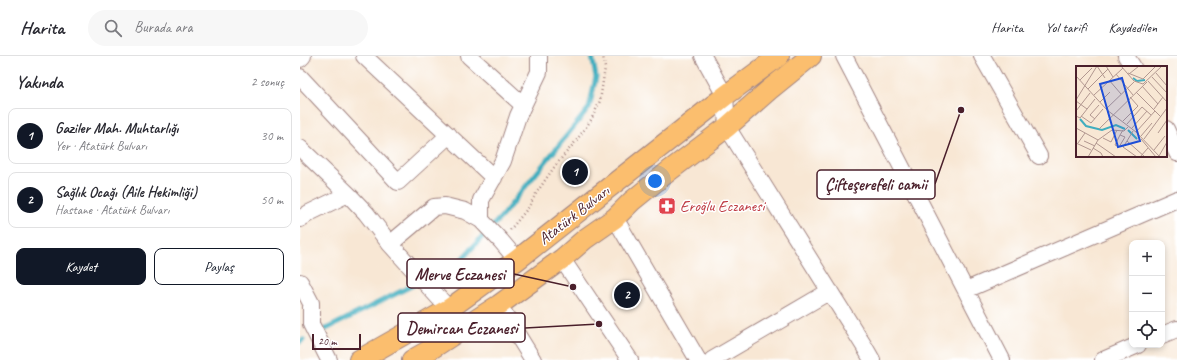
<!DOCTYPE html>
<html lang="tr">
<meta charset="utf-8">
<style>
body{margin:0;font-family:Caveat,sans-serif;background:#f7f7f7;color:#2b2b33}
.controls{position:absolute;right:12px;bottom:12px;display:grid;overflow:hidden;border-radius:8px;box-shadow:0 2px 6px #0003}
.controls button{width:36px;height:36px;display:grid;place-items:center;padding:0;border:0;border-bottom:1px solid #e1e1e2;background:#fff;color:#2b2b33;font:20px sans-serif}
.scale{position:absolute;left:12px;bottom:10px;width:49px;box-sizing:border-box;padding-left:4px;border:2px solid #4a1f2b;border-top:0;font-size:11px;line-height:14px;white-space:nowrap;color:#4a1f2b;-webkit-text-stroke:3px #fff;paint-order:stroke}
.you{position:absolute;left:355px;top:125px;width:14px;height:14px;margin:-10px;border:3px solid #fff;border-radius:50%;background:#1a73e8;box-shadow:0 0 0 6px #1a73e833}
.badge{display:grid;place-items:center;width:26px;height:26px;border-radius:50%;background:#111827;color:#fff;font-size:13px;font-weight:700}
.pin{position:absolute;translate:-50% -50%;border:2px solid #fff;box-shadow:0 1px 4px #0006}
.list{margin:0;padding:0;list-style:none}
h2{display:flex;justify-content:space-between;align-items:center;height:52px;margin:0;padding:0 16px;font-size:17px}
h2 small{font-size:13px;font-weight:400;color:#7c7c81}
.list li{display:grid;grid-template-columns:26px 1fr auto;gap:12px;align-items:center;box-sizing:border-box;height:56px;margin:0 8px 8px;padding:0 8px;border:1px solid #e1e1e2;border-radius:8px}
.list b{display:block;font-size:15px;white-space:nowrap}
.list p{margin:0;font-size:13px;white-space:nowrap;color:#7c7c81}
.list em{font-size:13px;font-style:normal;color:#7c7c81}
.actions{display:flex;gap:8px;padding:12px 16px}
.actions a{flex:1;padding:9px 0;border:1px solid #111827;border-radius:8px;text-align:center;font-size:14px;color:#111827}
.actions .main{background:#111827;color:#fff}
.icon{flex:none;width:22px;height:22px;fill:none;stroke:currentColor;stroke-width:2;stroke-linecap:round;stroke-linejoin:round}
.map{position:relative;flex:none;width:877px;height:304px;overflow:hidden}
header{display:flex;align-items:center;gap:24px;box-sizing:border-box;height:56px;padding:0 20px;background:#fff;border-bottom:1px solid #e1e1e2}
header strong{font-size:19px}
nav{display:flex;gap:22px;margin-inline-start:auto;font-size:14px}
.search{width:280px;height:36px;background:#f7f7f7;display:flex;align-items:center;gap:10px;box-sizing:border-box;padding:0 14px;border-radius:22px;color:#7c7c81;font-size:15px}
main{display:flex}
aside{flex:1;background:#fff}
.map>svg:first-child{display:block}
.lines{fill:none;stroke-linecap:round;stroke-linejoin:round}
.stream{stroke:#41aebf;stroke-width:5}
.minor-casing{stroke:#a18380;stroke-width:18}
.major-casing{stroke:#a18380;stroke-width:22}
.path{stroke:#a18380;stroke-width:2.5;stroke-dasharray:1 3;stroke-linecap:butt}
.minor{stroke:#fff;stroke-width:16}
.major{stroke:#fbbe6e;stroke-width:20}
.labels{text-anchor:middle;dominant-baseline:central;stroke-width:3;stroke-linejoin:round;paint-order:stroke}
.health-label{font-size:16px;fill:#be3a42;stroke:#fff;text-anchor:start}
.street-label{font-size:16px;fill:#4a1f2b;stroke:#fff}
.inset-river{fill:none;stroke:#41aebf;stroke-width:2}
.inset-road{fill:none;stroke:#b29790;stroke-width:1}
.view{fill:#1d4ed8;fill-opacity:0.15;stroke:#1d4ed8;stroke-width:2}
.inset-edge{fill:none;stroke:#4a1f2b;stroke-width:2}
.leader{fill:none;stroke:#4a1f2b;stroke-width:1.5}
.callout-dot{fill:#4a1f2b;stroke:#fff;stroke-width:1.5}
.callout{fill:#fff;stroke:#4a1f2b;stroke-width:1.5}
.callout-label{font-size:17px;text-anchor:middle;font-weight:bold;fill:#4a1f2b}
</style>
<header>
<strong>Harita</strong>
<div class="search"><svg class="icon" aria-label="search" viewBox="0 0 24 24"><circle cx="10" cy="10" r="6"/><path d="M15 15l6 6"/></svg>Burada ara</div>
<nav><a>Harita</a><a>Yol tarifi</a><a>Kaydedilen</a></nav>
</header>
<main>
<aside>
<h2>Yakında<small>2 sonuç</small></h2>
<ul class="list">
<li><span class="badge">1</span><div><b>Gaziler Mah. Muhtarlığı</b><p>Yer · Atatürk Bulvarı</p></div><em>30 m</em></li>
<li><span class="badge">2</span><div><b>Sağlık Ocağı (Aile Hekimliği)</b><p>Hastane · Atatürk Bulvarı</p></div><em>50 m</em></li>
</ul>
<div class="actions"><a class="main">Kaydet</a><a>Paylaş</a></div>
</aside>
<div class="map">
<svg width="877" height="304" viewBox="0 0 877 304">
<rect width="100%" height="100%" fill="#fff"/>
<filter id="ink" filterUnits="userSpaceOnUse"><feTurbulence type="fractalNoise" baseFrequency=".025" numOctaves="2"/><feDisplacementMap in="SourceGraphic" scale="8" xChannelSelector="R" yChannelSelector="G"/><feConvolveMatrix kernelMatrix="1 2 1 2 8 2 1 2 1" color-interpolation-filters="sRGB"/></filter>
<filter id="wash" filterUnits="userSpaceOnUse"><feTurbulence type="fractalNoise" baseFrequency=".012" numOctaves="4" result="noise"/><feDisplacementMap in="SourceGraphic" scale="16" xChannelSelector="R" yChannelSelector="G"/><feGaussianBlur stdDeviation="0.9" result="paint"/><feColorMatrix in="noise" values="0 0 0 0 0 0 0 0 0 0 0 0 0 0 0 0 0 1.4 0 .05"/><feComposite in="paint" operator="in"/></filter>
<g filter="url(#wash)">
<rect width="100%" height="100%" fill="#f8e7d4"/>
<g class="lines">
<path class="stream" d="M26,273L159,206L201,161L289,52L296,21L292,0
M0,286L3,284"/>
</g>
</g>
<g filter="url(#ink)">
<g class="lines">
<defs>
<path id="minor" d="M64,0L194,122
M169,0L223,49
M403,0L425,40L427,71L564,290L572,304
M544,0L702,304
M682,0L739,100
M826,0L833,11
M0,3L3,0
M0,21L98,126L149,79
M866,73L877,97
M0,92L48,138
M315,162L398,304
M0,163L9,157L48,138L66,157L90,188L149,253
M90,188L134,151L145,150L165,155L181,164
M262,203L330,304
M217,204L201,185L181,164V144L203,105L218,60L239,16V0
M0,226L11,247V268L29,304
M666,234L877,143
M199,249L233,304
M862,279L877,273
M412,304L530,235
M803,304L838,289"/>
<path id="major" d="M59,304L149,253L217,204L425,40L479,0
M112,304L128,295L199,249L262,203L285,183L315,162L332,145L369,115L427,71L469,34L511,0"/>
</defs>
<use href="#minor" class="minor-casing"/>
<use href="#major" class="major-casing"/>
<path class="path" d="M210,174L228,152L237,136L255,110L276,85L291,64L300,45L305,12L303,0"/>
<use href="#minor" class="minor"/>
<use href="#major" class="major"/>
</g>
</g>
<defs>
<symbol id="pharmacy-square" viewBox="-11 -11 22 22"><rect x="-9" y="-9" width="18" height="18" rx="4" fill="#e0444e" stroke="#fff"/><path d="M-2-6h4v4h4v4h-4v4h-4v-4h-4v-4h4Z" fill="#fff"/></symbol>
</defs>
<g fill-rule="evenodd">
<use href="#pharmacy-square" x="357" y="140" width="20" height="20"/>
</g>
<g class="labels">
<g class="health-label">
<text x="380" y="150">Eroğlu Eczanesi</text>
</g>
<g class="street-label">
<text transform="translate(274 159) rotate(-38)">Atatürk Bulvarı</text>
</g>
</g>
<g transform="translate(776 10)">
<rect width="91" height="91" fill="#f8e7d4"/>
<path class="inset-river" d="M57,12L61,15L69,14M4,53L10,60L26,64L40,59L49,63M52,64L61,73"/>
<path class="inset-road" d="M21,0L29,12M30,0L37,11M45,0L58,15L67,18L86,0M52,7L67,13L80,0M80,7L91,20M40,8L57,29M53,8L63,0M0,10L31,44L60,66L84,91M76,11L91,27M4,14L16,2M33,14L45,28M72,15L91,36M66,20L82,38M12,23L32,3M60,26L85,51M18,29L47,2M0,34L21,0M0,35L11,43M24,36L34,26M30,43L58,16M78,43L87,31M0,45L14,27M0,50L4,52L19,33M5,50L15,57L27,43M19,53L14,49L23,39M47,55L62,40L54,31M51,58L66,41L75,49M0,62L22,74L12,91M56,62L71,45M23,63L71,16M57,65L51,75L69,91M60,66L79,45M82,67L91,54M44,69L49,71L43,81L39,79L44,69L47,64M65,70L76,57M27,72L35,76L41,64M65,73L80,91M68,73L91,42M22,74L36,64L48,65L52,61M8,75L19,80M51,75L47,81L61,91M0,77L15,84M2,77L9,67M20,77L40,91M17,82L25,87L27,91M78,84L89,70M83,90L91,76M64,91L72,82"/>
<path class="view" d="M46,12L64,75L42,81L24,18Z"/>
<rect width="91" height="91" class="inset-edge"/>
</g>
<path class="leader" d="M661 54L635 128M273 231L214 218M299 268L225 272"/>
<g class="callout-dot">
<circle cx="661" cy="54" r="4"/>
<circle cx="273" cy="231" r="4"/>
<circle cx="299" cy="268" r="4"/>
</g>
<g class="callout">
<rect x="517" y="114" width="118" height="29" rx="4"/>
<rect x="107" y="203" width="107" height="29" rx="4"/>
<rect x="98" y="257" width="127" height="29" rx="4"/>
</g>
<g class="callout-label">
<text x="576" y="134">Çifteşerefeli camii</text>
<text x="160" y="224">Merve Eczanesi</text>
<text x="162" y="278">Demircan Eczanesi</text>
</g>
</svg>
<div class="controls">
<button>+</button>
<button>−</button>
<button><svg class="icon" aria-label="locate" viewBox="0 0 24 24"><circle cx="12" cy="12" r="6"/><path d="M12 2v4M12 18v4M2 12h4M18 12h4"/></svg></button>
</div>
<div class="scale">20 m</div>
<div class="you"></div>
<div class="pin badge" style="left:275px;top:116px">1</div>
<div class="pin badge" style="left:327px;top:239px">2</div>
</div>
</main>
